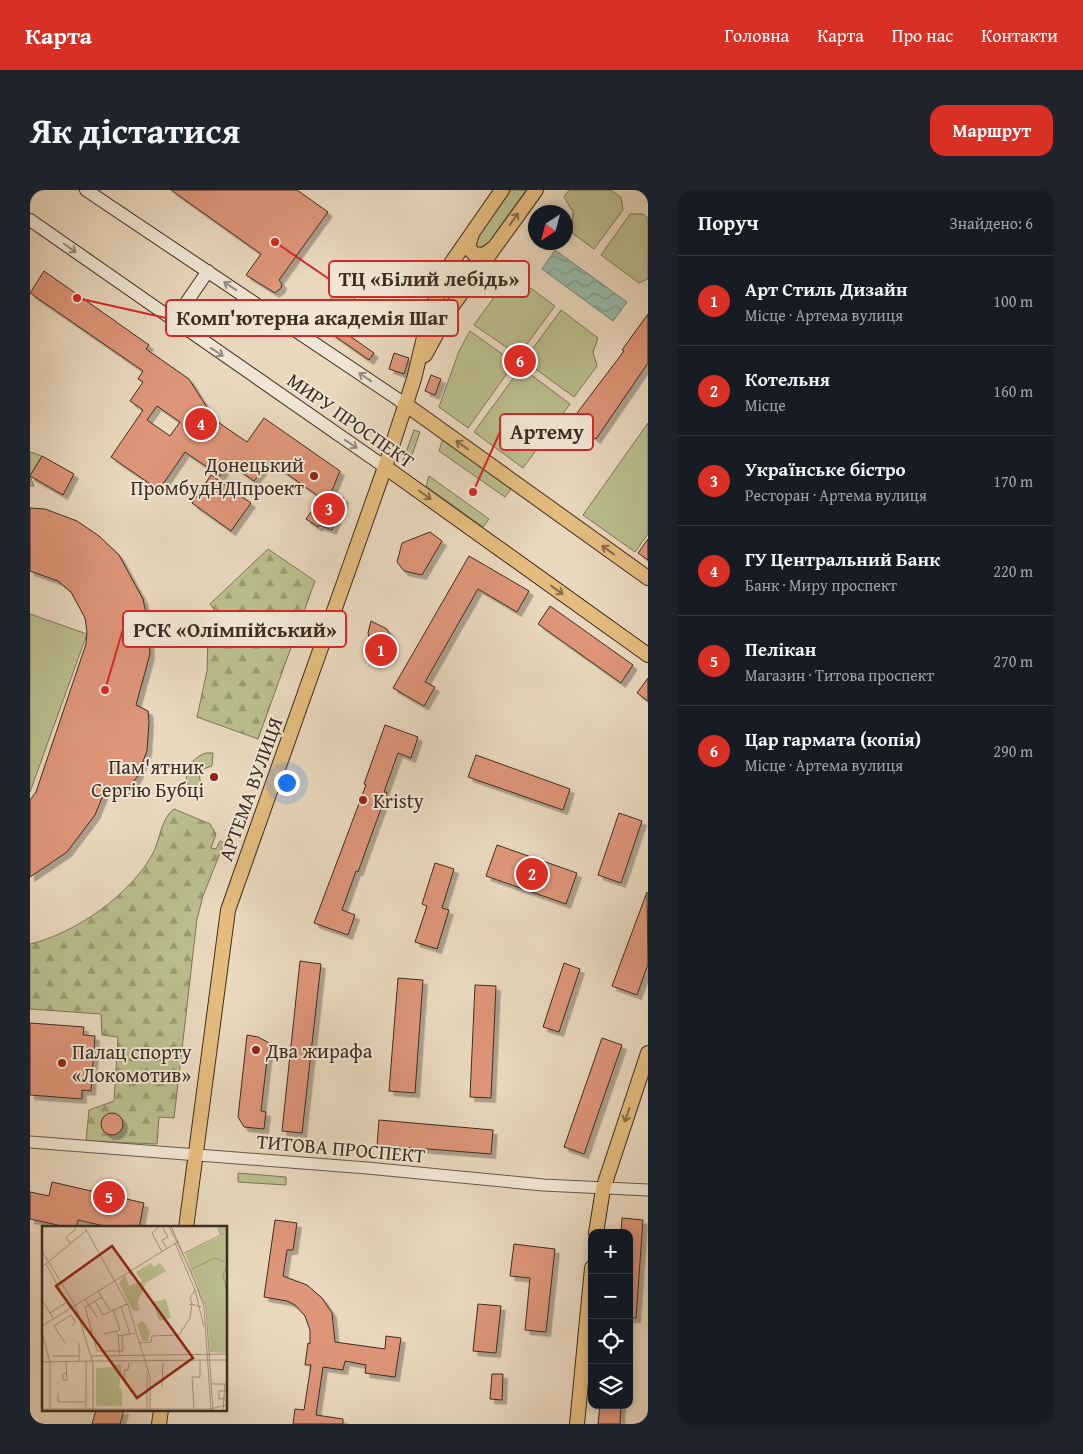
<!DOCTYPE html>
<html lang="uk">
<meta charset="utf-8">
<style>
body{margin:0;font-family:"Gentium Book Plus",serif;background:#20242c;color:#f1f3f6}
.controls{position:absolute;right:15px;bottom:15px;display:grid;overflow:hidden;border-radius:10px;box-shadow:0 2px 8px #0003}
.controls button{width:45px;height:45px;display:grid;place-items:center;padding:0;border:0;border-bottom:1px solid #363941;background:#171b24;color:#f1f3f6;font:25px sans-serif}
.compass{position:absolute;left:498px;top:15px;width:45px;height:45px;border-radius:50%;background:#171b24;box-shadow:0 2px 8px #0003;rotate:216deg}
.you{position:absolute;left:256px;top:592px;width:18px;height:18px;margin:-12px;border:4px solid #fff;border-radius:50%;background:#1a73e8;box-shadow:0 0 0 8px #1a73e833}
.badge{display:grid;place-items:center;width:32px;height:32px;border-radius:50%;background:#d93025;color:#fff;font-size:16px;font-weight:700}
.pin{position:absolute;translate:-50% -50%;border:2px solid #fff;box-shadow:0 1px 5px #0006}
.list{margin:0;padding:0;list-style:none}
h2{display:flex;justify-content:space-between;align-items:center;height:65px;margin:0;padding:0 20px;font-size:21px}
h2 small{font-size:16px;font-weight:400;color:#9ea1a6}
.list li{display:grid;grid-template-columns:32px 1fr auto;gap:15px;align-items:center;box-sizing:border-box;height:90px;padding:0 20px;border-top:1px solid #363941}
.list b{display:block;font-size:19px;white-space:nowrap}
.list p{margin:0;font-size:16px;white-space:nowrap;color:#9ea1a6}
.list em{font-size:16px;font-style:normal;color:#9ea1a6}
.icon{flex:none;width:28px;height:28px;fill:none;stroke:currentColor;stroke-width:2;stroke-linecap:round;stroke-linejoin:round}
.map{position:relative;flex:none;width:618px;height:1234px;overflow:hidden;border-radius:15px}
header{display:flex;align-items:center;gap:30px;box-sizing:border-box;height:70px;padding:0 25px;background:#d93025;color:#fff}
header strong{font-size:24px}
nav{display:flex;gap:28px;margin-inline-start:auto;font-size:18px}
.intro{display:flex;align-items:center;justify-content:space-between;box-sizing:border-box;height:120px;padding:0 30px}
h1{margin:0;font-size:35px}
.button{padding:12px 22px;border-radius:15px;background:#d93025;color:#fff;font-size:18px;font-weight:700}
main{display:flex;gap:30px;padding:0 30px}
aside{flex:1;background:#171b24;border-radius:15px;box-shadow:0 2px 8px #0003}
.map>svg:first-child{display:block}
.green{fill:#bbbe8e;stroke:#7c7558}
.forest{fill:url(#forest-firs);stroke:#7c7558}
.water{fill:url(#water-waves);stroke:#748274}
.building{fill:#de9578;stroke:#3c2c22;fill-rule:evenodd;filter:url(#shadow)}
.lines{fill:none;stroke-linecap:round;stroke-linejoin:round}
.tertiary-casing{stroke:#675749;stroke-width:13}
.secondary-casing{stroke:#3c2c22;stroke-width:14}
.primary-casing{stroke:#3c2c22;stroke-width:16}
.tertiary{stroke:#f1e6d4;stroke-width:11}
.secondary{stroke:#f1e6d4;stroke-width:12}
.primary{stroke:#e4bc7e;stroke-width:14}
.oneway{stroke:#886d4b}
.oneway2{stroke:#96897b}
.poi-dot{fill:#8f2418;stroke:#f1e6d4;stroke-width:2}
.labels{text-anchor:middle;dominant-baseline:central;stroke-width:4;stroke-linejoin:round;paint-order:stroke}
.street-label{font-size:20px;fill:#3c2c22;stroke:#f1e6d4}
.poi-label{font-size:20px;fill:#3c2c22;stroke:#f1e6d4;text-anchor:start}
.inset-road{fill:none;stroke:#a4937f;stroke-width:1}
.view{fill:#8f2418;fill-opacity:0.15;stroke:#8f2418;stroke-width:2.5}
.inset-edge{fill:none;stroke:#3c2c22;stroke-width:2.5}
.leader{fill:none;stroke:#d62828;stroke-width:2}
.callout-dot{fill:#d62828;stroke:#f1e6d4;stroke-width:2}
.callout{fill:#f1e6d4;stroke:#d62828;stroke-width:2}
.callout-label{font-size:21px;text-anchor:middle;font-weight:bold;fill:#3c2c22}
</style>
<header>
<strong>Карта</strong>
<nav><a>Головна</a><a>Карта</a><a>Про нас</a><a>Контакти</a></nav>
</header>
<div class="intro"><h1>Як дістатися</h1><a class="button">Маршрут</a></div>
<main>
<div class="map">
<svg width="618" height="1234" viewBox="0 0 618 1234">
<defs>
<pattern id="forest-firs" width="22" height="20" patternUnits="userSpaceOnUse" patternTransform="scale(1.25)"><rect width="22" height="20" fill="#bbbe8e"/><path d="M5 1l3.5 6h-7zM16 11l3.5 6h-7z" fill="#999b74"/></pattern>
<pattern id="water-waves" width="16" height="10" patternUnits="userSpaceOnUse" patternTransform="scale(1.25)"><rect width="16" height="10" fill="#99bbab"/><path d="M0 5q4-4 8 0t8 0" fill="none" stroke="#7e988b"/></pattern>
<filter id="shadow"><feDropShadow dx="4.5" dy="4.5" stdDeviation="0" flood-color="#0004"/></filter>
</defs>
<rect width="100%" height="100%" fill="#e9d8bd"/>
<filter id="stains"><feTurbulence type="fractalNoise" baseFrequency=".004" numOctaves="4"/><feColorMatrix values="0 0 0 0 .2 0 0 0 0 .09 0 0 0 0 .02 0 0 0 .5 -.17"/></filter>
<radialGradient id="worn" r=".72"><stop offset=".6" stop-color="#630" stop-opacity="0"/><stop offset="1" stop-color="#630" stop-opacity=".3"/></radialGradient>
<path class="green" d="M481,0H496L457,55L448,58L445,55L446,48Z
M539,0H580L591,7L593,20L564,59L542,43L543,22L534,7Z
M600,24H613L618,28V89L609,93L571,65Z
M313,91L325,101L324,128L315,135L309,130L300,109Z
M499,97L525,116L494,158L489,156L479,159L444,135L467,103C479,107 488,106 499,97Z
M531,120L568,148L563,162L567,176L544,207L503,177L504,166L501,161Z
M440,141L475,166L478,182L438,238L409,217L429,161Z
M500,184L540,214L493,278L444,242L485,186L489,187Z
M618,233V344L605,362L553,325Z
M384,240L390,242L379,273L373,271Z
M413,248L481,299L475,307L409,261Z
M399,286L459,329L453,337L396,296Z
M0,424L57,444L0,602Z
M176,563H183L182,576L173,579C168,586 169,591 174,598L167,610C150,596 154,570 176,563Z
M208,983L256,987V995L208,992Z"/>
<path class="forest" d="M0,262L12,266L0,286L4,296H0Z
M238,359L285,391L228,549L167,527L177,481L178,446H188L194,433L180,414Z
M144,619L180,634L186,644L181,658L186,659L190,651L194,653L173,706L167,729L144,928L129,927L127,954L56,951L59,920L84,911L88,847L72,845L71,824L0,819V754C44,744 102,704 123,663C130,650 131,628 144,619Z"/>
<path class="water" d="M525,60L597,112L583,131L512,79Z"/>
<path class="building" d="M141,0H267L298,22L249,90L252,94L251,98L245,103L216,85L231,64Z
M322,70L335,80L330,87L317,77Z
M14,81L119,155L116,159L159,189L185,230L217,252L234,228L310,281L301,303L314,308L302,340L289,335L288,337L276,329L291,308L239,271L224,291L199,273L190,286L155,262L129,300L81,267L113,220L100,211L113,192L108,189L113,181L0,103ZM127,216L150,232L140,246L117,230Z
M274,114L344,163L339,170L269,121Z
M618,124V173L566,249L541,231L594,161L592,160Z
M364,163L379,168L374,184L359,179Z
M401,185L411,189L405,205L395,201Z
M12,266L44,284L33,305L0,286Z
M181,285L221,313L201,341L162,313Z
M0,318L15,319L47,331L69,346L89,365L113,409L118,433L120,464L106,515L118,521L119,532L117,561L107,587L98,598L88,603L76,598L65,625L37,662L0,687V610L6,602L56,454L57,442L55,428L41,402L28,391L0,381Z
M400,342L412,351L392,385L374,381L367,372L372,353Z
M618,349V370L608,363Z
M439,366L499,401L487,422L448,399L395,492L405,497L394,516L363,498Z
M520,416L603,475L591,493L508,434Z
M341,431L357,439L361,447L354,463L341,454L338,443Z
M618,488V511L607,503Z
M355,535L388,547L381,568L368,563L354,602H357L328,682L326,681L312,720L325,725L318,745L284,733L336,595L334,594Z
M446,565L540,599L533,620L438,587Z
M589,623L612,631L591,693L568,685Z
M467,655L547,683L536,714L456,686Z
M405,673L424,679L412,718L419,720L407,759L385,752L397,716L392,714Z
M617,702L618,774L607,805L582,796Z
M270,771L291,774L272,943L252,941Z
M534,773L550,779L529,842L513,837Z
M368,788L393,790L385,903L359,901Z
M445,795L466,796L461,908L440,907Z
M0,833L54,837L53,845L65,846L61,901L52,900V909L0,905Z
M217,845L228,847L239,853L231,921L236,922L234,939L214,937L208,927Z
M572,848L592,855L554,964L534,957Z
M71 934a11 11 0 1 1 22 0a11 11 0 1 1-22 0Z
M349,930L463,940L461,964L347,955Z
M22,992L114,1013L109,1038H83L48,1030L46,1038H41L0,1029V1002L19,1006Z
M592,1028L613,1030L606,1128H599V1043H591Z
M245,1030L267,1033L263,1060H257L253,1086L277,1095L292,1108L302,1123L305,1152L355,1159L356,1146L371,1148L365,1187L335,1183L336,1175L315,1171L313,1180L293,1177L286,1225L313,1229V1234H263L265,1219L274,1220L281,1175H275L278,1153L280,1154V1140L275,1126L265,1115L257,1111L234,1107Z
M484,1054L525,1059L516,1142L495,1140L500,1088L480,1086Z
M448,1114L471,1116L466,1163L443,1161Z
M462,1184H473L472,1210L460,1209Z
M570,1215H591L590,1234H568Z
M66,1220H94L90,1234H62Z"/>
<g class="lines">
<defs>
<path id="tertiary" d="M0,952L337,978L513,995L618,1000"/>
<path id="secondary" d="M56,0L375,214
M0,30L355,277
M143,132L178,81"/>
<path id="primary" d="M442,44L438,57L444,64L454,65L462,59
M395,165L420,119L506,0
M375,214L618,388
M355,277L618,465
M156,1038L198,720L355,277L384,189L399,126L422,72L472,0
M566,1043L573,999L618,863
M129,1234L131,1220
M547,1234L562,1078"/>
</defs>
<use href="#tertiary" class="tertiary-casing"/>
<use href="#secondary" class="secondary-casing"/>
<use href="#primary" class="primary-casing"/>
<use href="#tertiary" class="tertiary"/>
<use href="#secondary" class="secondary"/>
<use href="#primary" class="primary"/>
</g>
<defs><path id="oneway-shaft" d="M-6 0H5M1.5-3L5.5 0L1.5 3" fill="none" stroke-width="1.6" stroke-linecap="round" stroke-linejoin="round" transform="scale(1.25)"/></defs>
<g class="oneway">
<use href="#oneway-shaft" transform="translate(484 29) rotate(-54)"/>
<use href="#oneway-shaft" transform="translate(432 255) rotate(-144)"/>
<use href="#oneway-shaft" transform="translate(395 305) rotate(36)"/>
<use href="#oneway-shaft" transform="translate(578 360) rotate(-144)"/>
<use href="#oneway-shaft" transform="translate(527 400) rotate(36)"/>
<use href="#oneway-shaft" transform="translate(597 925) rotate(109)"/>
</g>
<g class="oneway2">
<use href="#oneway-shaft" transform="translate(40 58) rotate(35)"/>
<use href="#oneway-shaft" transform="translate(200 96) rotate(-146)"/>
<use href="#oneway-shaft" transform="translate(187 162) rotate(34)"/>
<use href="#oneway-shaft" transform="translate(335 187) rotate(-146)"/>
<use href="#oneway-shaft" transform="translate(321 254) rotate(34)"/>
</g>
<g class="poi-dot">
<circle cx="284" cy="286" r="5"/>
<circle cx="184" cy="587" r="5"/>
<circle cx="333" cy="610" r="5"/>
<circle cx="226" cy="860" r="5"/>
<circle cx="32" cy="873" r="5"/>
</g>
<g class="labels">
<g class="street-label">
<text transform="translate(321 230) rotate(35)">МИРУ ПРОСПЕКТ</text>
<text transform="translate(220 599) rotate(-70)">АРТЕМА ВУЛИЦЯ</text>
<text transform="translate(311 958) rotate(5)">ТИТОВА ПРОСПЕКТ</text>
</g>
<g class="poi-label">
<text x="274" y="274" text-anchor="end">Донецький<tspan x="274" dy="23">ПромбудНДІпроект</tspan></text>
<text x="174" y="576" text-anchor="end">Пам'ятник<tspan x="174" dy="23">Сергію Бубці</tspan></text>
<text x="343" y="610">Kristy</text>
<text x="236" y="860">Два жирафа</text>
<text x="42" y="861">Палац спорту<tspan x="42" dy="23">«Локомотив»</tspan></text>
</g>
</g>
<g transform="translate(12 1036)">
<rect width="185" height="185" fill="#e9d8bd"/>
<path d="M176,0H185V127L168,126L165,82L143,27L180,10ZM109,37L112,41L118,37L124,45L102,58L94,46ZM124,73L129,92L117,95L111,76ZM72,139H80L77,163H80V180H54V142L72,141Z" fill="#bbbe8e"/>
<path d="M83,49L87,60L100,55L103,59L96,75L97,85H91L77,57ZM101,95L108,106L106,115H100L95,98Z" fill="#bbbe8e"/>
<path class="inset-road" d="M42,0L86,79L108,151V185M118,0L110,7L120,26M120,0L126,11L120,14L125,23M127,0L149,45L162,81L169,185M129,0L164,81L171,185M28,17L24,11L34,3L31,0M133,17L153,64L162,101M0,25L34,81L51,138V185M142,27L179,9L175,0M4,38L28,82M185,39L181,49L185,67M0,41L45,4M150,43L173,32L183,36M153,64L148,72L150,78L159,81M56,65L68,84M60,71L43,81L55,125H81L80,110M43,73L55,91M0,74L8,87M53,75L61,89L85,78M79,80L88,108M71,83L78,104L75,105M11,92L8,87L25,76M0,100L137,15M0,107L8,136V185M62,108L74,105L76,110L94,107M76,110L78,130M23,117L12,100L29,89L33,96L30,100M37,117V135M97,117L109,116L110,110L137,109L148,92L150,78L147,79M11,130H37M49,130L185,128M24,135L25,154H21V148L24,147M50,135L185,134M0,136L50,135M105,147V185M83,156L82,144H86L87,137M169,158H185M120,161L121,136M185,165H177V173L185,172M16,167V176H44M152,182L150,151H158V135M0,183H168L185,179M44,183V135M181,185L183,158"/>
<path class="view" d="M70,20L151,132L95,172L14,60Z"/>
<rect width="185" height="185" class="inset-edge"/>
</g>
<path class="leader" d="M245 52L299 89M47 108L136 128M443 302L470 242M75 500L93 439"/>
<g class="callout-dot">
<circle cx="245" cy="52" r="5"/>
<circle cx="47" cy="108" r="5"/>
<circle cx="443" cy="302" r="5"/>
<circle cx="75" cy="500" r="5"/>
</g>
<g class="callout">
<rect x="299" y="71" width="200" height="36" rx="5"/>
<rect x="136" y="110" width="292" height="36" rx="5"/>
<rect x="470" y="224" width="93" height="36" rx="5"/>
<rect x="93" y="421" width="223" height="36" rx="5"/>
</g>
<g class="callout-label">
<text x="399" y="96">ТЦ «Білий лебідь»</text>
<text x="282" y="135">Комп'ютерна академія Шаг</text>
<text x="517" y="249">Артему</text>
<text x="205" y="447">РСК «Олімпійський»</text>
</g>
<rect width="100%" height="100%" filter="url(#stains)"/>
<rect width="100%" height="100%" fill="url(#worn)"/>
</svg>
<div class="controls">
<button>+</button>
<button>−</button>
<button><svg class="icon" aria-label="locate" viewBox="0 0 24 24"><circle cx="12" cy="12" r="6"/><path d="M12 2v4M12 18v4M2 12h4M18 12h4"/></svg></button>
<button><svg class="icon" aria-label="layers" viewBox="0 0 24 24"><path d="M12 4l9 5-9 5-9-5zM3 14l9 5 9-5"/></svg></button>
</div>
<svg class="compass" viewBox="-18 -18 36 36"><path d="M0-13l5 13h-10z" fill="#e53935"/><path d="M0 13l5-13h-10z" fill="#9ea1a6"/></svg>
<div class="you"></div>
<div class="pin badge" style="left:351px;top:460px">1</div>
<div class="pin badge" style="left:502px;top:684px">2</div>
<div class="pin badge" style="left:299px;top:319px">3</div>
<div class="pin badge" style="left:171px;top:234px">4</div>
<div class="pin badge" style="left:79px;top:1007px">5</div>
<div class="pin badge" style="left:490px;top:171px">6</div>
</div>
<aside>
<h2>Поруч<small>Знайдено: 6</small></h2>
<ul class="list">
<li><span class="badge">1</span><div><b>Арт Стиль Дизайн</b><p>Місце · Артема вулиця</p></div><em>100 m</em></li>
<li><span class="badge">2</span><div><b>Котельня</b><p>Місце</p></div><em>160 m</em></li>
<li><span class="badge">3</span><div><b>Українське бістро</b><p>Ресторан · Артема вулиця</p></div><em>170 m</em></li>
<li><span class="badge">4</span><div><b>ГУ Центральний Банк</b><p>Банк · Миру проспект</p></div><em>220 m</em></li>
<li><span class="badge">5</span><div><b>Пелікан</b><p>Магазин · Титова проспект</p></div><em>270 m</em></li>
<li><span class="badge">6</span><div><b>Цар гармата (копія)</b><p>Місце · Артема вулиця</p></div><em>290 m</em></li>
</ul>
</aside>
</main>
